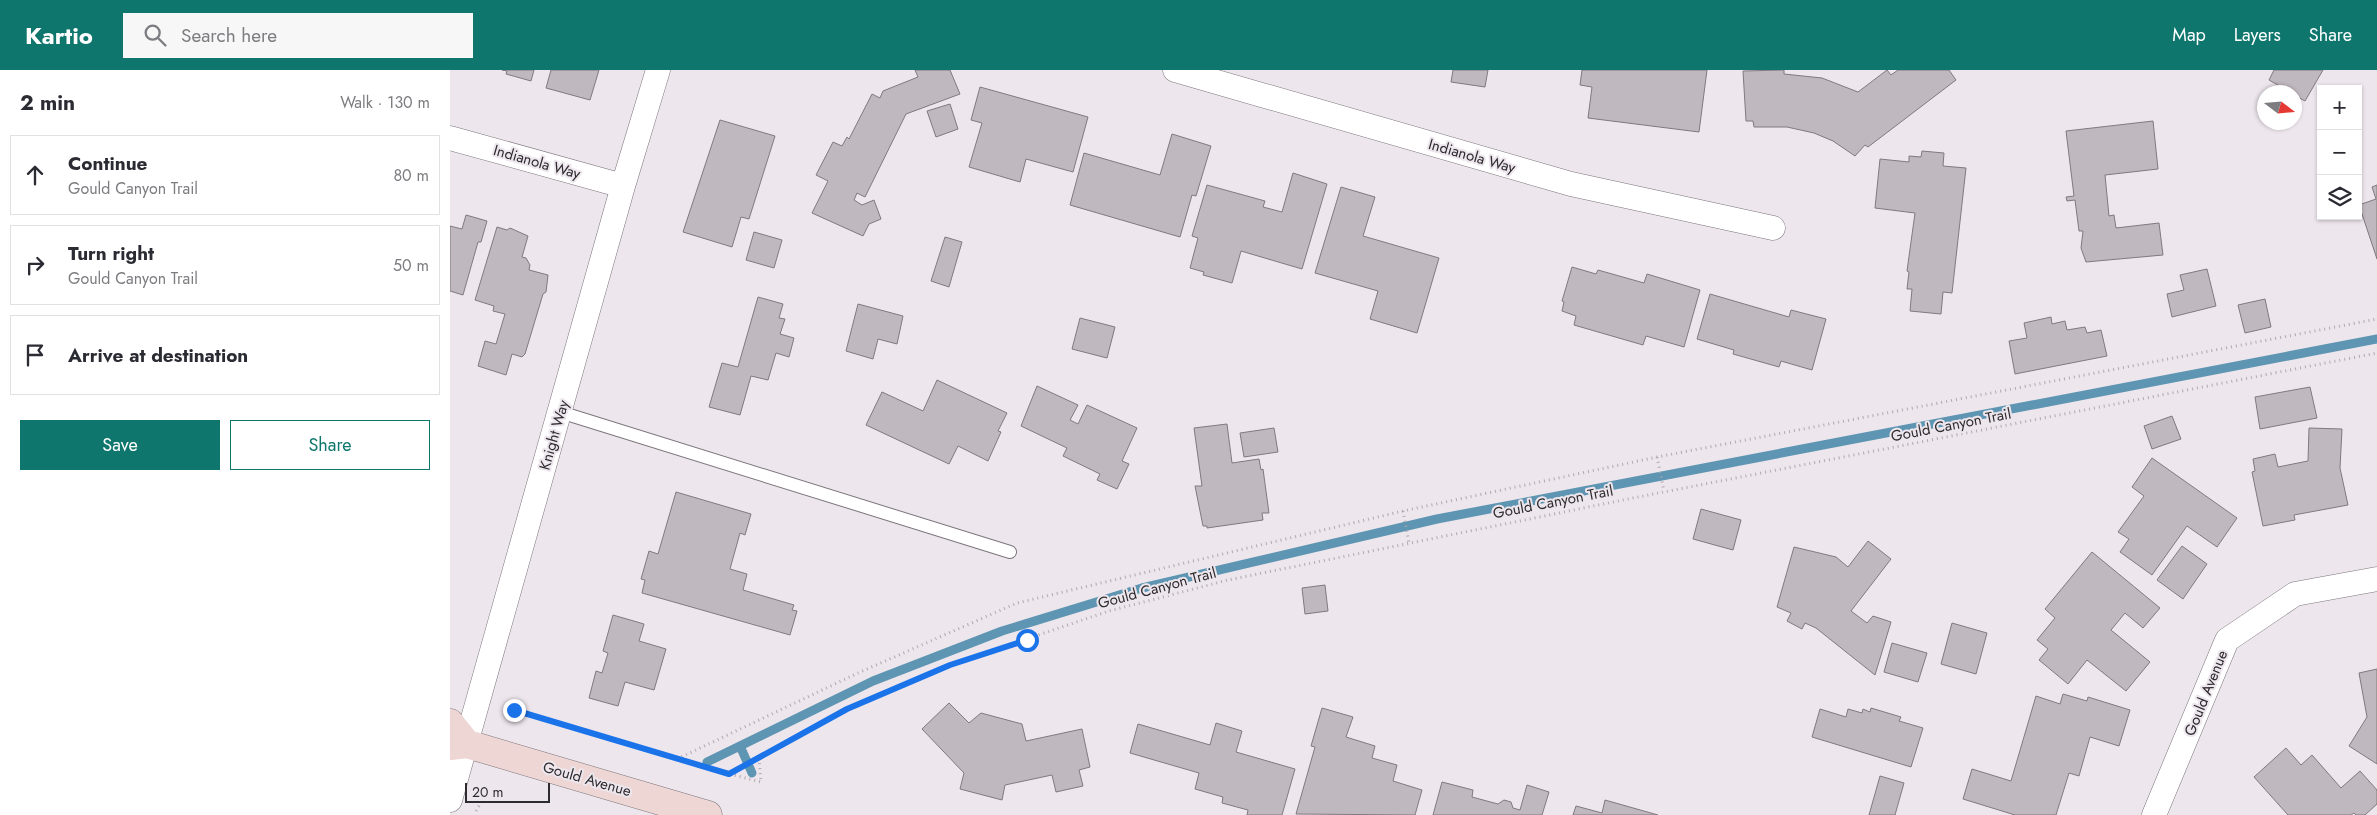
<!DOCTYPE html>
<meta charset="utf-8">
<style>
body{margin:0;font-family:Jost,sans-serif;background:#f7f7f7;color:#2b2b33}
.controls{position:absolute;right:15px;top:15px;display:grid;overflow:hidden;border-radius:0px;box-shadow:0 1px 4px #0004}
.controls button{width:45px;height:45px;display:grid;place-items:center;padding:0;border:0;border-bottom:1px solid #e1e1e2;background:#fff;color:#2b2b33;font:25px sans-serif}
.compass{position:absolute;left:1807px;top:15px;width:45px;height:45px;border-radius:50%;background:#fff;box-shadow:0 1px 4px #0004;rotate:106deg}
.scale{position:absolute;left:15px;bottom:12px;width:85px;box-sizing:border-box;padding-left:5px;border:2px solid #2d2b2d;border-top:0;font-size:14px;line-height:18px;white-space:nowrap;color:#2d2b2d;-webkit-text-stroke:4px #ede6ed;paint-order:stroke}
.stop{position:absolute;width:15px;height:15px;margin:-11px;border:4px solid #1a73e8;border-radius:50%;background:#fff}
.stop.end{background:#1a73e8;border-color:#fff;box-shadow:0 1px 5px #0008}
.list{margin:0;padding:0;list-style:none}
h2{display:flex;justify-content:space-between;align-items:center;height:65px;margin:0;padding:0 20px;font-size:21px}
h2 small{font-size:16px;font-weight:400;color:#7c7c81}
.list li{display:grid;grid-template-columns:32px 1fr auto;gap:15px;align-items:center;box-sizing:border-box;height:80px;margin:0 10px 10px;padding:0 10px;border:1px solid #e1e1e2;border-radius:0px}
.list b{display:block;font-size:19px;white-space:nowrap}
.list p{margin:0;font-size:16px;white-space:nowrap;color:#7c7c81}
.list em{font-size:16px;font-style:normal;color:#7c7c81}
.actions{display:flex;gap:10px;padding:15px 20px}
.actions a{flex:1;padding:11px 0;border:1px solid #0f766e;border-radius:0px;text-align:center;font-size:18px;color:#0f766e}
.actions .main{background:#0f766e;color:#fff}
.icon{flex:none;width:28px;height:28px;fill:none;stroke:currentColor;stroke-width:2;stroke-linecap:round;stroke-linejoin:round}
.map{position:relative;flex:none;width:1927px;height:745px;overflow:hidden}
header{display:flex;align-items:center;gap:30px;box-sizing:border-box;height:70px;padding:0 25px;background:#0f766e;color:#fff}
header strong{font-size:24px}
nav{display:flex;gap:28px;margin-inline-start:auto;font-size:18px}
.search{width:350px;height:45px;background:#f7f7f7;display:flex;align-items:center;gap:12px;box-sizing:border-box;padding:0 18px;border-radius:0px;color:#7c7c81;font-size:19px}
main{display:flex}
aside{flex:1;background:#fff}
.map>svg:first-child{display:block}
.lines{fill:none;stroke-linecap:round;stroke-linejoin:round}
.stream{stroke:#5e95b2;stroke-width:9}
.building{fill:#bfb8bf;stroke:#807a80}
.lane-casing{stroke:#7c767c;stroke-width:14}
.street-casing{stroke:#7c767c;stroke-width:25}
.secondary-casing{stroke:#7c767c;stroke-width:29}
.path{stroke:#b0aab0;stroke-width:3;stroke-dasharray:1 4;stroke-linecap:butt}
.lane{stroke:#fff;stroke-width:12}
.street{stroke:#fff;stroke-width:24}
.secondary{stroke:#edd6d4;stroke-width:28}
.route{stroke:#1a73e8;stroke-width:6}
.labels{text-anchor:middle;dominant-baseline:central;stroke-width:4;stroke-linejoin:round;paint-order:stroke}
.street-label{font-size:15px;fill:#2d2b2d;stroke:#ede6ed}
</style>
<header>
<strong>Kartio</strong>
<div class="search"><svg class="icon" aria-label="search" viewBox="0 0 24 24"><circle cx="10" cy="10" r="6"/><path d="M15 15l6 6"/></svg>Search here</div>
<nav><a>Map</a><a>Layers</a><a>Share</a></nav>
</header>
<main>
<aside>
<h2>2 min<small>Walk · 130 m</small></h2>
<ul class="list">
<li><svg class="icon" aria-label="ahead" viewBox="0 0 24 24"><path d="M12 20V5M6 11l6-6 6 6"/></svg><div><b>Continue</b><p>Gould Canyon Trail</p></div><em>80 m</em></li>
<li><svg class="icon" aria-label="right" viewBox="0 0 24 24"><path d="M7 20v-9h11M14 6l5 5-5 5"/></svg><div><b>Turn right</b><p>Gould Canyon Trail</p></div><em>50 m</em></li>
<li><svg class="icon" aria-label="arrive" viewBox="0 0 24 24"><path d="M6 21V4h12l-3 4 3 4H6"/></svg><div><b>Arrive at destination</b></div></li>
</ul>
<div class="actions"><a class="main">Save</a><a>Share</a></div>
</aside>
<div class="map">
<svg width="1927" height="745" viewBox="0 0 1927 745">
<rect width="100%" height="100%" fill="#ede6ed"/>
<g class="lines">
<path class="stream" d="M290,676L302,703
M257,692L423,611L552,561L692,518L987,449L1927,269"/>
</g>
<path class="building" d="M52,0H84L81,11L56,4L57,1Z
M101,0H149L140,30L96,18Z
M465,0H500L510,24L456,44L415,127L407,123L404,130L412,135L424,130L431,149L419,154L413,166L362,143L378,111L366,105L383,72L392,76L397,67L399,69L422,24L430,28L433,21L468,7Z
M1003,0H1038L1035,17L1001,12Z
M1132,0H1257L1249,62L1138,48L1142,17L1130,15Z
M1334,0V4L1372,8L1408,22L1437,0L1441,5L1448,0H1499L1506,10L1418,77L1415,75L1405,86L1383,71L1364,63L1337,57H1304L1303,51H1296L1293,1Z
M1824,0H1873L1855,31L1844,25V22H1840L1819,10Z
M530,17L638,47L623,102L576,89L570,112L519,97L532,53L521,50Z
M500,34L508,59L486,67L477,41Z
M270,50L325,66L299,149L291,147L282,177L233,162Z
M1703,51L1708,99L1655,105L1659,146L1664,145L1666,158L1709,153L1713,185L1636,192L1631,178L1633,161H1629L1625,130L1617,131L1616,127L1624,126L1616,61Z
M722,64L761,76L746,126L742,125L730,167L620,135L634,83L710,105Z
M1472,81L1494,83L1493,96L1516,98L1502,223L1493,222L1491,244L1460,241L1462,219H1457L1459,202L1457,201L1465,143L1425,138L1430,89L1459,92V86L1471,87Z
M843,103L877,114L852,199L791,181L782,213L753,205L754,202L740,198L748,168L742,166L757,115L815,131L813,137L832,142Z
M1927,115V189L1909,135L1926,129L1922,117Z
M891,117L925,127L913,166L989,188L967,263L920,249L928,221L865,203Z
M16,145L37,151L31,172H28L13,225L0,221V156L12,159Z
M47,157L57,160L60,158L78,166L72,187L76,188L80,195L79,200L98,205L96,222L93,224L75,284L72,287L62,284L56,305L28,296L35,271L46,274L55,244L43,241L44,236L25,230Z
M304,162L332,170L324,198L296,190Z
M495,167L512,172L499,217L481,211Z
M1122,197L1146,204L1148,200L1194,213L1197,204L1250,220L1234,277L1196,266L1193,275L1124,255L1126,246L1112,241L1114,232L1112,231Z
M1757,199L1766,236L1722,247L1717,224L1734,220L1730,205Z
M1260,224L1339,247L1341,240L1376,249L1362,300L1331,291L1329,297L1283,284L1284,280L1247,269Z
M308,227L333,234L329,248L335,249L330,264L344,268L339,287L326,283L318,310L301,306L290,345L259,337L272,293L288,297Z
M1815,229L1821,257L1795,263L1788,235Z
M408,234L453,246L447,274L428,269L423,289L396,281Z
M1601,247L1602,254L1615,251L1617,260L1635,257L1637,263L1651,260L1657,286L1565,304L1559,271L1577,268L1574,253Z
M630,248L665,257L657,288L622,279Z
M487,310L557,343L548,361L551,362L538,391L508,376L499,394L416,355L432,322L473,341Z
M587,316L628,335L620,350L628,354L637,335L687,358L672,391L679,394L667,419L647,410L650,404L613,386L617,378L571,356Z
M1860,317L1867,348L1810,359L1805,327Z
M1722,346L1731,369L1702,379L1694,356Z
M777,354L782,393L809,389L811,400L813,399L819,443H812L813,450L757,458V456H753L745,416H752L744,358Z
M824,358L828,382L794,387L790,363Z
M1859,358L1892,359L1890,398L1898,435L1844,445L1845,450L1813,456L1802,402L1805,401L1803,389L1825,384L1828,397L1858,391Z
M1702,388L1787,448L1767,477L1737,456L1702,505L1670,482L1679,469L1668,462L1694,426L1682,417Z
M226,422L301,444L295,465L290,463L280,499L297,504L293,520L344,535L342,540L347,541L340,565L192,523L195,510L191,509L199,481L208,484Z
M1251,439L1291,450L1283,480L1243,469Z
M1418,471L1441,489L1401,541L1417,553L1423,546L1441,552L1425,605L1366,558L1355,553L1352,559L1337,551L1341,543L1327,537L1344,477L1386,487L1398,497Z
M1732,476L1757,494L1733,529L1707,510Z
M1642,482L1710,538L1693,558L1675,543L1661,560L1700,592L1676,621L1637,590L1618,614L1589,590L1598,579L1587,570L1605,548L1595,539Z
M875,515L878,541L855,544L852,518Z
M163,545L194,554L189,571L216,579L204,620L175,612L168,636L139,628L146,601L152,603L158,583L153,581Z
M1502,553L1537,563L1526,604L1491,594Z
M1442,573L1477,583L1468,612L1434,602Z
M1927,599V694L1899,676L1917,647L1909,603Z
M1613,624L1637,631L1638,627L1680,640L1669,676L1640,667L1629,706L1619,703L1606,745H1565L1513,729L1522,699L1561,711L1586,626L1610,634Z
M499,633L519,653L531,643L572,654L576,671L632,659L640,697L629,700L633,716L606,722L602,705L555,715L552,730L510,719L514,703L472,659Z
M872,638L903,647L896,667L925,676L922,688L947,695L943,711L972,720L965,745L846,744L865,677L861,676Z
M1421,638L1451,647L1449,651L1473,658L1461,697L1362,667L1370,639L1396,647L1398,639L1412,643L1413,639L1420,642Z
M766,653L792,661L786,682L845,699L832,745H797L798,740L772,733L773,727L745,719L749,703L680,683L688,654L760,675Z
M1836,678L1851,695L1862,685L1891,718L1910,701L1927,720V734L1915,745H1906L1904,743L1901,745H1838L1804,707Z
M1430,706L1454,713L1445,745H1419Z
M992,712L1023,720L1022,727L1048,734L1054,730L1061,732L1063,738L1070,740L1077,715L1099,722L1092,745H983Z
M1155,730L1208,745H1123L1126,736L1152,743Z"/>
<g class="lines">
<defs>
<path id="lane" d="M110,342L560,482"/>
<path id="street" d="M725,0L1121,114L1323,158
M0,68L173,116
M0,730L173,116L208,0
M1704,745L1777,570L1845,524L1927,509"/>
<path id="secondary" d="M0,653L17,674
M0,676L17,674L258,745"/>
</defs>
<use href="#lane" class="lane-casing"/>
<use href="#street" class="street-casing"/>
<use href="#secondary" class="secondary-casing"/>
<path class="path" d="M1207,387L1214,421
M953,441L959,473
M64,639L279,704L397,639L500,595L659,541L778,510L1183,428L1927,283
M227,689L408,603L567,533L953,441L1207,387L1927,249
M280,704L311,712L309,688
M26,741L36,725"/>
<use href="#lane" class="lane"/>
<use href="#street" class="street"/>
<use href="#secondary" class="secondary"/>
</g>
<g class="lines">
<path class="route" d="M64,640L279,704L397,639L500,595L577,570"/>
</g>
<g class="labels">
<g class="street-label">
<text transform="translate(1022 86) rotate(16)">Indianola Way</text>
<text transform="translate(87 92) rotate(16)">Indianola Way</text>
<text transform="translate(1501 355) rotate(-11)">Gould Canyon Trail</text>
<text transform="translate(104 365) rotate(-74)">Knight Way</text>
<text transform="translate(1103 432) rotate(-11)">Gould Canyon Trail</text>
<text transform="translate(707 518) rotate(-15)">Gould Canyon Trail</text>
<text transform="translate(1756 623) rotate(-68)">Gould Avenue</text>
<text transform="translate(137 709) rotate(16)">Gould Avenue</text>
</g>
</g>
</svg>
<div class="controls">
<button>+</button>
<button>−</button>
<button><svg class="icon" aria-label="layers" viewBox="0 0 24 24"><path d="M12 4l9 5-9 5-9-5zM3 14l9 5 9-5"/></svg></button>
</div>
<svg class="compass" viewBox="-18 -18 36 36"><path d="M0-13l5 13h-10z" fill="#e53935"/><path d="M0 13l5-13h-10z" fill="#7c7c81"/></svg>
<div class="scale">20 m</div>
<div class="stop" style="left:577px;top:570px"></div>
<div class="stop end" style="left:64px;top:640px"></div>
</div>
</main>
